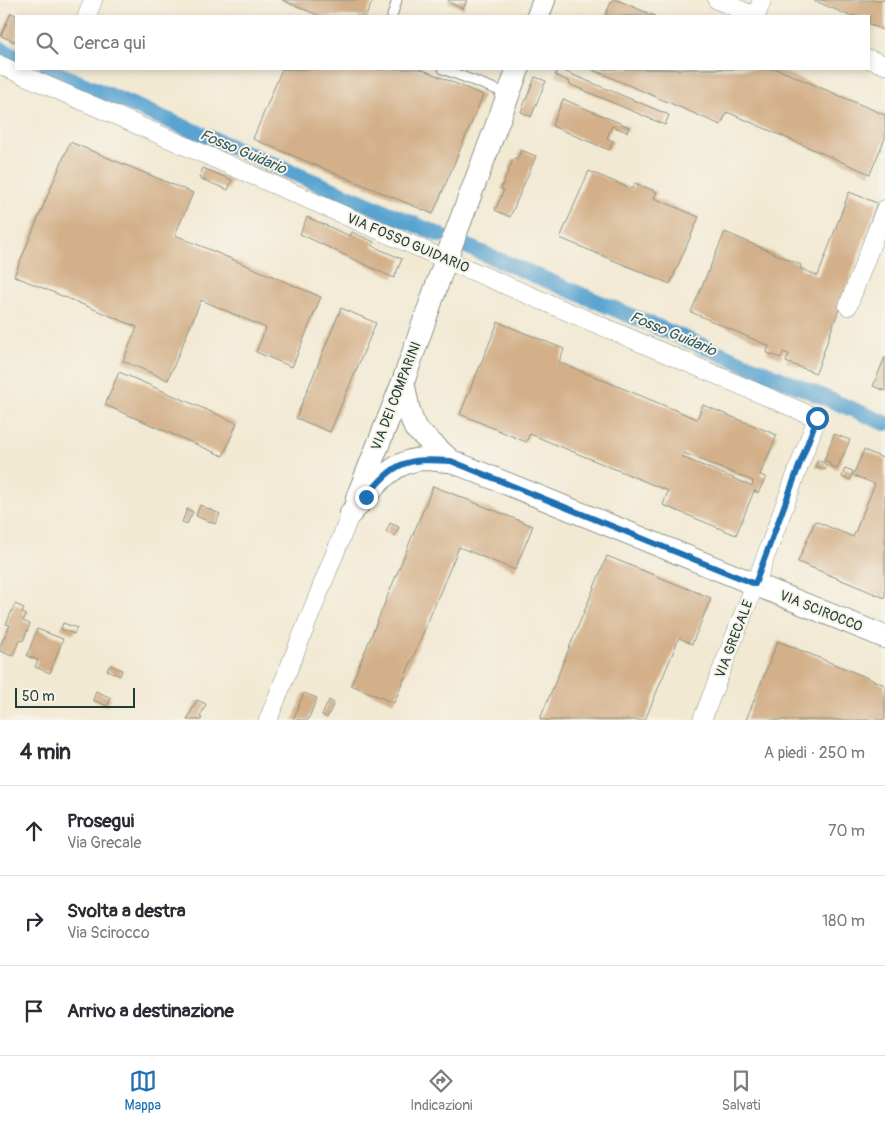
<!DOCTYPE html>
<html lang="it">
<meta charset="utf-8">
<style>
body{margin:0;font-family:Pangolin,sans-serif;background:#f2f2f3;color:#2b2b33}
.scale{position:absolute;left:15px;bottom:12px;width:120px;box-sizing:border-box;padding-left:5px;border:2px solid #1f3d34;border-top:0;font-size:14px;line-height:18px;white-space:nowrap;color:#1f3d34;-webkit-text-stroke:4px #f7f3e8;paint-order:stroke}
.stop{position:absolute;width:15px;height:15px;margin:-11px;border:4px solid #1f6fb2;border-radius:50%;background:#fff}
.stop.end{background:#1f6fb2;border-color:#fff;box-shadow:0 1px 5px #0008}
.list{margin:0;padding:0;list-style:none}
h2{display:flex;justify-content:space-between;align-items:center;height:65px;margin:0;padding:0 20px;font-size:21px}
h2 small{font-size:16px;font-weight:400;color:#7c7c81}
.list li{display:grid;grid-template-columns:32px 1fr auto;gap:15px;align-items:center;box-sizing:border-box;height:90px;padding:0 20px;border-top:1px solid #e1e1e2}
.list b{display:block;font-size:19px;white-space:nowrap}
.list p{margin:0;font-size:16px;white-space:nowrap;color:#7c7c81}
.list em{font-size:16px;font-style:normal;color:#7c7c81}
.icon{flex:none;width:28px;height:28px;fill:none;stroke:currentColor;stroke-width:2;stroke-linecap:round;stroke-linejoin:round}
.map{position:relative;flex:none;width:885px;height:720px;overflow:hidden}
.search{position:absolute;background:#fff;box-shadow:0 2px 8px #0003;left:15px;right:15px;top:15px;height:55px;display:flex;align-items:center;gap:12px;box-sizing:border-box;padding:0 18px;border-radius:0px;color:#7c7c81;font-size:19px}
.sheet{height:335px;background:#fff}
nav{display:flex;justify-content:space-around;align-items:center;box-sizing:border-box;height:70px;border-top:1px solid #e1e1e2;background:#fff;font-size:14px;color:#7c7c81}
nav a{display:grid;justify-items:center;gap:2px}
nav .on{color:#1f6fb2}
.map>svg:first-child{display:block}
.lines{fill:none;stroke-linecap:round;stroke-linejoin:round}
.canal{stroke:#58a3d0;stroke-width:16}
.building{fill:#d3b08a;fill-rule:evenodd}
.service-casing{stroke:#889384;stroke-width:11}
.minor-casing{stroke:#889384;stroke-width:19}
.tertiary-casing{stroke:#889384;stroke-width:24}
.service{stroke:#fff;stroke-width:9}
.minor{stroke:#fff;stroke-width:18}
.tertiary{stroke:#fff;stroke-width:22}
.route{stroke:#1f6fb2;stroke-width:6}
.labels{text-anchor:middle;dominant-baseline:central;stroke-width:4;stroke-linejoin:round;paint-order:stroke}
.street-label{font-size:14px;fill:#1f3d34;stroke:#f7f3e8}
.water-label{font-size:15px;font-style:italic;fill:#305c63;stroke:#f7f3e8}
</style>
<div class="map">
<svg width="885" height="720" viewBox="0 0 885 720">
<rect width="100%" height="100%" fill="#f7f3e8"/>
<filter id="ink" filterUnits="userSpaceOnUse"><feTurbulence type="fractalNoise" baseFrequency=".02" numOctaves="2"/><feDisplacementMap in="SourceGraphic" scale="10" xChannelSelector="R" yChannelSelector="G"/><feConvolveMatrix kernelMatrix="1 2 1 2 8 2 1 2 1" color-interpolation-filters="sRGB"/></filter>
<filter id="wash" filterUnits="userSpaceOnUse"><feTurbulence type="fractalNoise" baseFrequency=".0096" numOctaves="4" result="noise"/><feDisplacementMap in="SourceGraphic" scale="20" xChannelSelector="R" yChannelSelector="G"/><feGaussianBlur stdDeviation="1.12" result="paint"/><feColorMatrix in="noise" values="0 0 0 0 0 0 0 0 0 0 0 0 0 0 0 0 0 1.4 0 .05"/><feComposite in="paint" operator="in"/></filter>
<g filter="url(#wash)">
<rect width="100%" height="100%" fill="#f2e9d3"/>
<g class="lines">
<path class="canal" d="M0,49L16,56
M47,69L440,235
M461,244L885,423"/>
</g>
<g id="blocks">
<path class="building" d="M282,0H373L366,16H320Z
M449,0H467L463,9L448,2Z
M612,0H617L655,16H605Z
M813,0H885V31L869,24V16H850Z
M11,13L16,15V42L1,36Z
M282,69H421L483,95L433,214L253,139Z
M558,69H559L669,115L665,125L569,84L570,82L555,75Z
M591,69H777L885,115V138L870,174L727,112L721,125Z
M535,77L546,81L531,117L521,112Z
M563,99L629,127L627,132L612,126L607,138L613,141L609,150L552,126Z
M70,142L193,193L175,235L321,297L292,367L256,352L266,328L201,300L168,380L123,361L137,327L14,276Z
M521,150L536,156L510,217L495,210L504,190L501,189L513,159L517,160Z
M203,168L232,180L228,190L199,178Z
M589,171L632,189L635,183L657,192L654,198L699,217L670,284L560,238Z
M849,192L877,203L816,373L786,362L789,354L783,352L781,358L767,353L769,346L691,312L725,232L801,265L800,268L818,276Z
M307,217L350,236L352,232L374,242L372,246L402,259L394,278L300,234Z
M341,308L376,323L330,432L296,418Z
M498,322L564,349L559,362L697,419L703,405L777,435L760,475L766,477L758,493L754,491L736,535L663,505L668,491L530,434L526,442L460,414ZM684,453L753,481L752,486L682,457Z
M885,357V391L873,386Z
M119,372L237,423L223,456L105,405Z
M834,434L850,440L837,469L829,465L830,463L824,461Z
M864,450L885,459V598L798,562L815,521L853,537L875,484L853,475Z
M818,460L827,465L825,470L815,466Z
M845,468L853,471L850,480L842,477Z
M433,486L533,526L515,570L459,547L394,703L351,685Z
M200,505L220,514L215,524L196,516Z
M187,509L193,512L187,524L182,522Z
M390,523L399,527L395,536L386,532Z
M607,556L711,598L692,644L679,638L645,720H543L540,719Z
M15,604L24,608L22,613L26,615L23,621L30,624L23,641L20,640L12,656L0,651V646L10,625L6,624Z
M63,623L77,628L74,634L61,629Z
M37,629L63,639L50,673L35,667L38,660L27,656Z
M778,641L885,685V720H746Z
M110,665L122,670L120,676L107,670Z
M96,691L111,698L107,706L93,700Z
M304,693L317,698L308,720H293Z
M197,700L206,704L200,717L202,718L201,720H187Z
M329,700L334,703L327,718L322,715Z"/>
</g>
</g>
<g filter="url(#ink)">
<use href="#blocks" fill-opacity="0" stroke="#889384" stroke-width="1"/>
<g class="lines">
<defs>
<path id="service" d="M392,16L397,0
M443,69L508,94"/>
<path id="minor" d="M717,0L755,16
M87,16L93,0
M756,16L762,0
M869,59L885,65
M0,65L456,264L817,418L759,574L702,720
M848,306L885,209
M268,720L351,513"/>
<path id="tertiary" d="M538,16L544,0
M403,382L409,411L415,428L451,461
M357,498L403,382L446,259L518,69
M351,513C371,491 390,460 424,459C433,459 442,461 451,461L885,637"/>
</defs>
<use href="#service" class="service-casing"/>
<use href="#minor" class="minor-casing"/>
<use href="#tertiary" class="tertiary-casing"/>
<use href="#service" class="service"/>
<use href="#minor" class="minor"/>
<use href="#tertiary" class="tertiary"/>
</g>
</g>
<g class="lines" filter="url(#ink)">
<path class="route" d="M366,497C396,461 405,458 451,461L755,584L817,418"/>
</g>
<g class="labels">
<g class="street-label">
<text transform="translate(408 243) rotate(23)">VIA FOSSO GUIDARIO</text>
<text transform="translate(396 396) rotate(-69)">VIA DEI COMPARINI</text>
<text transform="translate(821 611) rotate(22)">VIA SCIROCCO</text>
<text transform="translate(734 639) rotate(-69)">VIA GRECALE</text>
</g>
<g class="water-label">
<text transform="translate(243 152) rotate(23)">Fosso Guidario</text>
<text transform="translate(673 334) rotate(23)">Fosso Guidario</text>
</g>
</g>
</svg>
<div class="scale">50 m</div>
<div class="stop" style="left:817px;top:418px"></div>
<div class="stop end" style="left:366px;top:497px"></div>
<div class="search"><svg class="icon" aria-label="search" viewBox="0 0 24 24"><circle cx="10" cy="10" r="6"/><path d="M15 15l6 6"/></svg>Cerca qui</div>
</div>
<section class="sheet">
<h2>4 min<small>A piedi · 250 m</small></h2>
<ul class="list">
<li><svg class="icon" aria-label="ahead" viewBox="0 0 24 24"><path d="M12 20V5M6 11l6-6 6 6"/></svg><div><b>Prosegui</b><p>Via Grecale</p></div><em>70 m</em></li>
<li><svg class="icon" aria-label="right" viewBox="0 0 24 24"><path d="M7 20v-9h11M14 6l5 5-5 5"/></svg><div><b>Svolta a destra</b><p>Via Scirocco</p></div><em>180 m</em></li>
<li><svg class="icon" aria-label="arrive" viewBox="0 0 24 24"><path d="M6 21V4h12l-3 4 3 4H6"/></svg><div><b>Arrivo a destinazione</b></div></li>
</ul>
</section>
<nav>
<a class="on"><svg class="icon" aria-label="map" viewBox="0 0 24 24"><path d="M3 6l6-2 6 2 6-2v14l-6 2-6-2-6 2zM9 4v14M15 6v14"/></svg>Mappa</a>
<a><svg class="icon" aria-label="directions" viewBox="0 0 24 24"><path d="M12 3l9 9-9 9-9-9zM9 14v-3h6M13 9l2 2-2 2"/></svg>Indicazioni</a>
<a><svg class="icon" aria-label="saved" viewBox="0 0 24 24"><path d="M7 4h10v16l-5-4-5 4z"/></svg>Salvati</a>
</nav>
